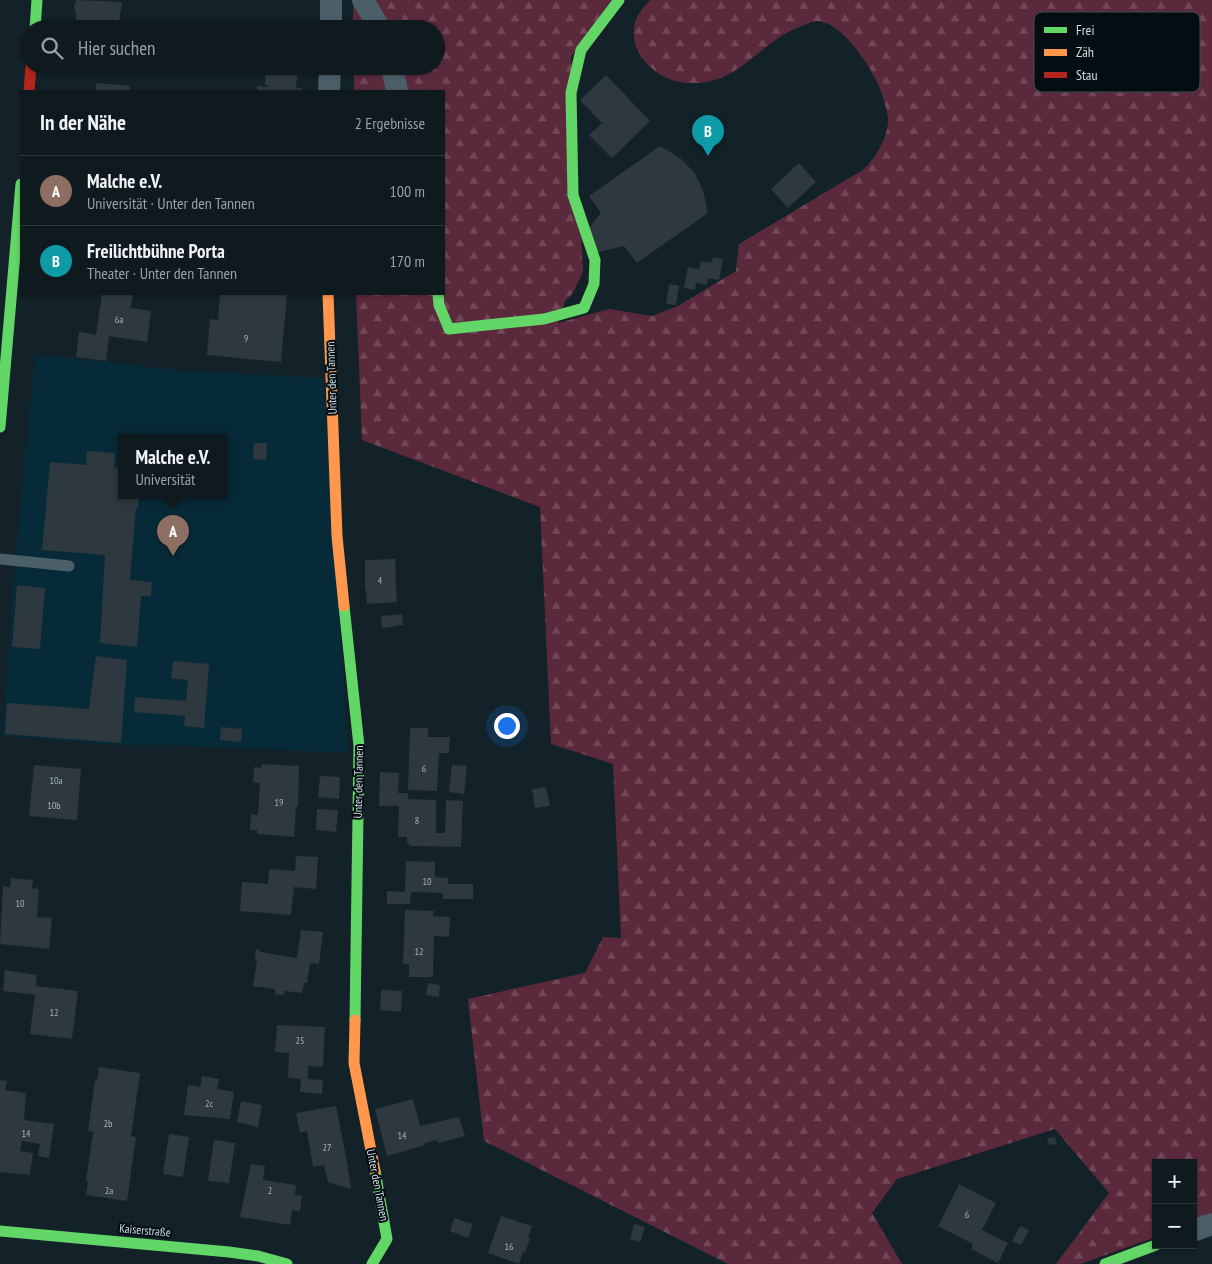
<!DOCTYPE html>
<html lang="de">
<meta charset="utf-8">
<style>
body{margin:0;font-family:"PT Sans Narrow",sans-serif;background:#1c272b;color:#f1f3f6}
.controls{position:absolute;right:15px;bottom:15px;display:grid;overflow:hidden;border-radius:0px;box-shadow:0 1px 4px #0004}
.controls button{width:45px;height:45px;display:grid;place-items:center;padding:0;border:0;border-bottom:1px solid #2e383c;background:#0e1a1e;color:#f1f3f6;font:25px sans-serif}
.you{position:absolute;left:506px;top:725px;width:18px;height:18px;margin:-12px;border:4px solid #fff;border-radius:50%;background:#1a73e8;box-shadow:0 0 0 8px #1a73e833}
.badge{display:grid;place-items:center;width:32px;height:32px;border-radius:50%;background:#2563eb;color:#fff;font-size:16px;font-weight:700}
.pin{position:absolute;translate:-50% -41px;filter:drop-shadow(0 1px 2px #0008)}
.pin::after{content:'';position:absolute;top:26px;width:18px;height:15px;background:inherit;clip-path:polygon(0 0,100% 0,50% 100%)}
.popup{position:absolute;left:118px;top:434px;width:110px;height:65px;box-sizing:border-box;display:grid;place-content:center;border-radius:0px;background:#0e1a1e;filter:drop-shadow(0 1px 4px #0005);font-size:16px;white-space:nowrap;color:#9ba1a4}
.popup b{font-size:19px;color:#f1f3f6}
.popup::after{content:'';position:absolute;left:50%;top:100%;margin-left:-10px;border:10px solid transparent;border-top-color:#0e1a1e}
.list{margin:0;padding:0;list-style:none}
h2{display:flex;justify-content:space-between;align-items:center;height:65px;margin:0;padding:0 20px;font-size:21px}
h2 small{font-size:16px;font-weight:400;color:#9ba1a4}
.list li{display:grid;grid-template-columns:32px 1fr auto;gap:15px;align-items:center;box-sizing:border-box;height:70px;padding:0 20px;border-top:1px solid #2e383c}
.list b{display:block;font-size:19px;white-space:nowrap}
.list p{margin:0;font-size:16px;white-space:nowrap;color:#9ba1a4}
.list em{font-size:16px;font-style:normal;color:#9ba1a4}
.icon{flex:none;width:28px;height:28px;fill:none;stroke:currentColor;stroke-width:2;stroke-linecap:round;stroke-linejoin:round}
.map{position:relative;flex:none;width:1212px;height:1264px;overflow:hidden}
.search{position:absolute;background:#0e1a1e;box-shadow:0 1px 4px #0004;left:20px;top:20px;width:425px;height:55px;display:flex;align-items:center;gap:12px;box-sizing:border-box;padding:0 18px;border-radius:28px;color:#9ba1a4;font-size:19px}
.panel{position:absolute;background:#0e1a1e;box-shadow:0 1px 4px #0004;left:20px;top:90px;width:425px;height:205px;border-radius:0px}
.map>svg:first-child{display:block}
.built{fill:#072a38;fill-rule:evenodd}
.forest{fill:url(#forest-firs)}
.building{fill:#2d393f}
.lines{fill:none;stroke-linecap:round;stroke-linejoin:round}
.lane{stroke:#4b5f69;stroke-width:11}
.street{stroke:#4b5f69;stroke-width:22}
.fast{stroke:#63d668;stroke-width:11}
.slow{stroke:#ff974d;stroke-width:11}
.jam{stroke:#b3261e;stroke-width:11}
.labels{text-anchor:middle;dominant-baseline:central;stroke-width:4;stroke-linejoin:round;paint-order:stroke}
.number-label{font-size:10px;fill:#a6b5bc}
.street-label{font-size:12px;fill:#cfdee6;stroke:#030d12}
.key{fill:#030d12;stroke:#404c52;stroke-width:1}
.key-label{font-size:14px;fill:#cfdee6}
</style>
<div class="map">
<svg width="1212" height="1264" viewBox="0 0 1212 1264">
<defs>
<pattern id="forest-firs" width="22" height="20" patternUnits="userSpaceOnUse" patternTransform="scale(1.25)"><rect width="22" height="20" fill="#5b293c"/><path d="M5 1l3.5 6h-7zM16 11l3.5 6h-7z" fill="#724858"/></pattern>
</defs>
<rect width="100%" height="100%" fill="#122228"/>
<path class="built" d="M35,354L185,371L323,378L348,753L175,745H120L2,736L16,550ZM122,437H224V495H122Z"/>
<path class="forest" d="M353,0H612L571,57L583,272L573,293L565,301L558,323L609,309L652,316L678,306L736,271L739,244L851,177C856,174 862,171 867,166C877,156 889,134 888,119C888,114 886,109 885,104C881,80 844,20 816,21C812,21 806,25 802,26C759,41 740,85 690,83C647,82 611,33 651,0H1212V1216L1193,1223V1163H1156V1237L1080,1264H1056L1109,1193L1055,1129L897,1179L872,1213L902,1264H728L484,1141L468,999L585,973L603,937L621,938L613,764L551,744L540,507L362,440L356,294H444V91H354V66H436V29H353Z"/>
<path class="building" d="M76,0L122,2L118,29H75L76,12L74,8Z
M266,66H298L296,88H302V91H257V86L270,87L265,85Z
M606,75L650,121L612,158L589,135L602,123L580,100Z
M96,83L130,86V91H95Z
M660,146L680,158L694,172L703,190L708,213L637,263L624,246L592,254L580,239L601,213L589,196Z
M799,163L816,182L788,208L771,189Z
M713,257L723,259L719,280L708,278L707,285L696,283L695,290L684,288L688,267L699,269L701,261L711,263Z
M669,284L679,286L676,305L666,304Z
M102,294H133L131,308L151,311L147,342L109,336L106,361L76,357L79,332L96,335Z
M220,294H287L281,362L207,355L210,319L218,320Z
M254,443H267L266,460L253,459Z
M87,451L115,453L114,467L122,468V495H139L138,508H136L130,580L152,582L151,596H141L137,647L100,643L105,555L42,550L47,498L45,496H47L50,462L86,465Z
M395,559L396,573H395L397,602L367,604L366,590H365V560Z
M17,585L45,588L40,649L12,647Z
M402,614L403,625L382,628L381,616Z
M96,656L127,660L121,743L5,734L7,703L89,709Z
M173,661L209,664L204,728L184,726L185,716L134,712L135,697L186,701L188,680L171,678Z
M221,727L242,729L241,742L220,740Z
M410,728H428V737H450L449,753H439L437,791L408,790Z
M262,764L299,766L298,807H296L294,837L257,834V830H250L251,814L258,815L260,783L253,782L254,767L261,768Z
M34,765L81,769L77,820L29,816Z
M452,765L467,766L464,794L449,792Z
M380,772L399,773L398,793H408V799L436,800V833H445L446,800L463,801L461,847L410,846L407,842V837H398L399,806H379Z
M320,776L340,777L339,799L318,797Z
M546,787L550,806L535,808L532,789Z
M317,809L338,810L336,832L316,830Z
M296,856L318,857L316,889L294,887L291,915L240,911L242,882L268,884L269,869L295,871Z
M406,861L435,862V877L448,878V884H473V899H443V893L411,892L410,904H387V891L405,892Z
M11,878L33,880L32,888L39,889L37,917L52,918L49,949L0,944L3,886L10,887Z
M405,910L434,911L433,916L450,917L449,937L434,936L433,977H409V964H403Z
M301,930L323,932L319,964L310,963L307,983H304L302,993L285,991L284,995L275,994V989L253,986L257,961L255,960L256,949L260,950V952L297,958Z
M5,970L37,975L36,986L78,991L72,1039L30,1034L35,995L3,991Z
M428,983L440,985L439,997L426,995Z
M381,990L402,991L401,1012L380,1010Z
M277,1025L325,1027L323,1067L308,1066V1079L323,1080L322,1094L300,1092L301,1079L288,1078L289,1053L275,1052Z
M99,1067L140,1073L131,1136L136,1137L127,1201L86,1195L88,1181H86L93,1132L88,1131L95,1080L97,1081Z
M202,1076L219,1079L217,1089L234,1092L230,1119L184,1115L188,1085L200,1087Z
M0,1080L7,1081L5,1090L26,1093L24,1120L54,1124L49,1158L38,1156L40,1144L22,1141L20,1151L33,1153L30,1175L0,1172Z
M413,1099L420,1126L459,1117L465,1136L438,1143L437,1140L425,1143V1145L387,1156L375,1109Z
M241,1101L262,1105L258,1127L237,1122Z
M336,1106L347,1162L351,1189L328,1182L324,1165L313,1167L307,1131L300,1133L296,1113Z
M169,1134L189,1137L183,1177L163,1174Z
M1055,1137L1057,1144L1049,1145L1047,1138Z
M214,1140L235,1143L229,1183L208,1181Z
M251,1164L265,1166L263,1180L296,1185L295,1195L302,1196L300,1211L292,1210L290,1225L240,1217Z
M959,1184L996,1203L982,1230L1008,1243L998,1263L971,1249L973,1244L938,1226Z
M501,1216L532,1226L528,1238L530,1239L525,1253L523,1252L519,1264L488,1253Z
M454,1218L473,1224L468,1238L450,1231Z
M634,1224L645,1227L640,1242L630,1239Z
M1020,1226L1029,1230L1021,1245L1012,1241Z"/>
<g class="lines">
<path class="lane" d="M0,559L69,566"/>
<path class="street" d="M363,0L380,29
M331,29V0
M392,66L397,91
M329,91L330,66
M1193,1231L1212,1224"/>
<path class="fast" d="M35,29L37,0
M438,294L439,305L449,329L544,319L584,308L594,284L595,260L573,195L571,93L581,50L619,0
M0,427L21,184
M344,606L359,746L355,1020
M0,1231L229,1252L258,1256L287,1264
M372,1264L387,1239L375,1171
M1105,1264L1156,1245"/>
<path class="slow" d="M328,294L337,536L344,606
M355,1020L354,1063L375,1171"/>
<path class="jam" d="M29,91L31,66"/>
</g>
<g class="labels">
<g class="number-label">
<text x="119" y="319">6a</text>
<text x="246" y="338">9</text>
<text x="380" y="580">4</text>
<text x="424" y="768">6</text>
<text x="56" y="780">10a</text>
<text x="279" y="802">19</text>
<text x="54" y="805">10b</text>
<text x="417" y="820">8</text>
<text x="427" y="881">10</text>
<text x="20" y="903">10</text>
<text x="419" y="951">12</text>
<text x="54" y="1012">12</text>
<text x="300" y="1040">25</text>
<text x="209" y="1103">2c</text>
<text x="108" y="1123">2b</text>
<text x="26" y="1133">14</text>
<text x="402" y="1135">14</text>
<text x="327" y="1147">27</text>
<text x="109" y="1190">2a</text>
<text x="270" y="1190">2</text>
<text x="967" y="1214">6</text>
<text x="509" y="1246">16</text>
</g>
<g class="street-label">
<text transform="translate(331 378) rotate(-92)">Unter den Tannen</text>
<text transform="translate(358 782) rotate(-89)">Unter den Tannen</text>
<text transform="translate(378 1185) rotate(79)">Unter den Tannen</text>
<text transform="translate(145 1230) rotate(5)">Kaiserstraße</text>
</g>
</g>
<rect x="1034" y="12" width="166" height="80" rx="8" class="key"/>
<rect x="1044" y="27" width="23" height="6" fill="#63d668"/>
<rect x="1044" y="49" width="23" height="7" fill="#ff974d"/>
<rect x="1044" y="72" width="23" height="6" fill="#b3261e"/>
<g class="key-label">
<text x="1076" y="35">Frei</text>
<text x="1076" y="57">Zäh</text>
<text x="1076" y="80">Stau</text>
</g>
</svg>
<div class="controls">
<button>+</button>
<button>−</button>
</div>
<div class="you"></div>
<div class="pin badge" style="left:173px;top:556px;background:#8d6e63">A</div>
<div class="popup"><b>Malche e.V.</b>Universität</div>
<div class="pin badge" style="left:708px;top:156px;background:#0f9aa8">B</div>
<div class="search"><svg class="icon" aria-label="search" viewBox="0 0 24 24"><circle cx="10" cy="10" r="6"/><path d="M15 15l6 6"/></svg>Hier suchen</div>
<section class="panel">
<h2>In der Nähe<small>2 Ergebnisse</small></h2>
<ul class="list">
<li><span class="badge" style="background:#8d6e63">A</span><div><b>Malche e.V.</b><p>Universität · Unter den Tannen</p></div><em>100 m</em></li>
<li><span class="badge" style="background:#0f9aa8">B</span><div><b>Freilichtbühne Porta</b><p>Theater · Unter den Tannen</p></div><em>170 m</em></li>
</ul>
</section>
</div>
